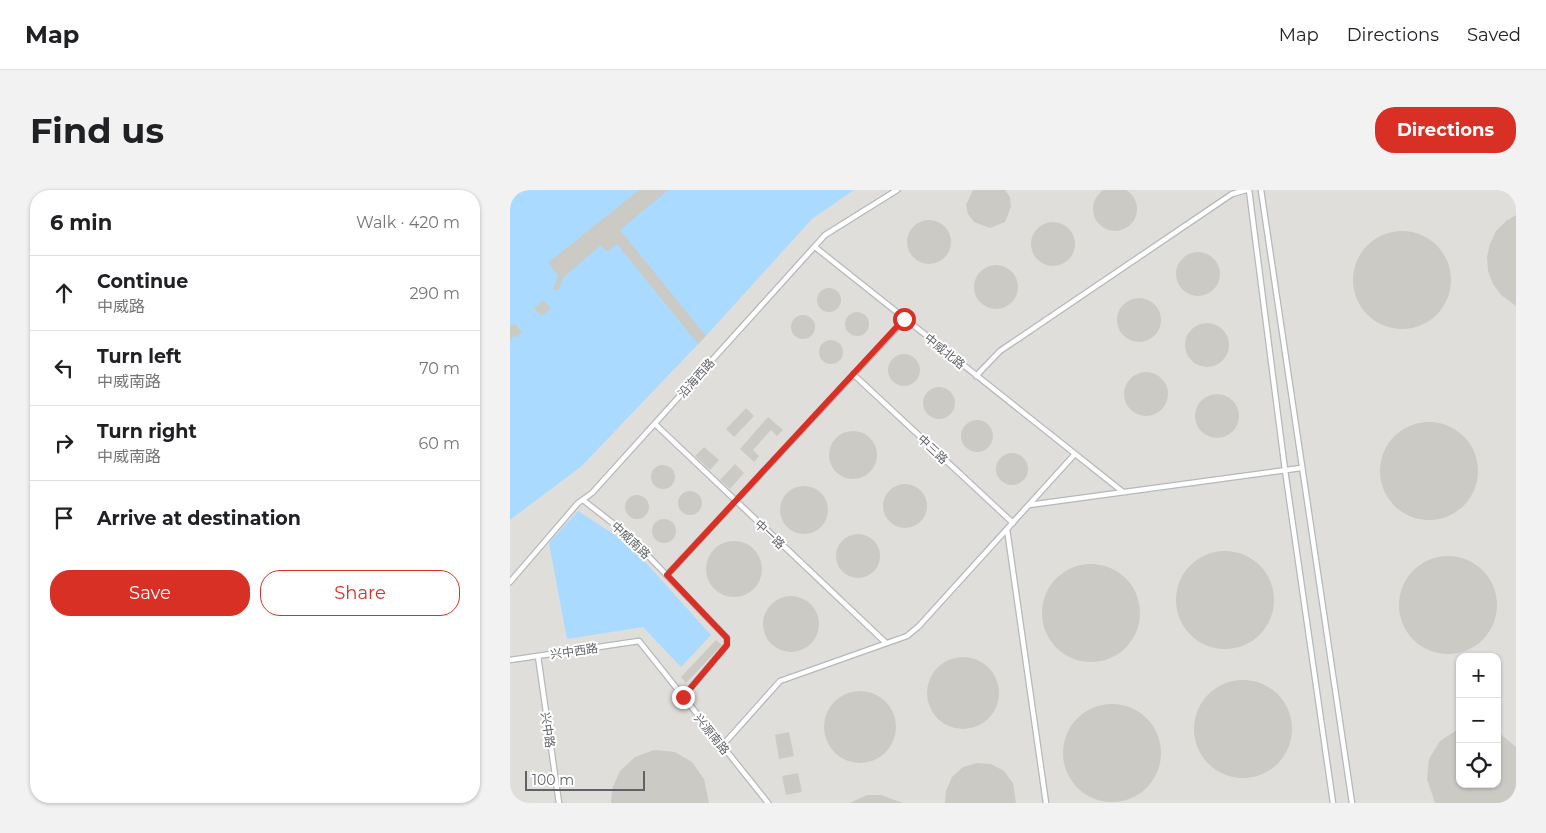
<!DOCTYPE html>
<meta charset="utf-8">
<style>
body{margin:0;font-family:Montserrat,"Noto Sans SC",sans-serif;background:#f2f2f2;color:#202124}
.controls{position:absolute;right:15px;bottom:15px;display:grid;overflow:hidden;border-radius:10px;box-shadow:0 1px 4px #0004}
.controls button{width:45px;height:45px;display:grid;place-items:center;padding:0;border:0;border-bottom:1px solid #e0e0e0;background:#fff;color:#202124;font:25px sans-serif}
.scale{position:absolute;left:15px;bottom:12px;width:120px;box-sizing:border-box;padding-left:5px;border:2px solid #5f6368;border-top:0;font-size:14px;line-height:18px;white-space:nowrap;color:#5f6368;-webkit-text-stroke:4px #fff;paint-order:stroke}
.stop{position:absolute;width:15px;height:15px;margin:-11px;border:4px solid #d93025;border-radius:50%;background:#fff}
.stop.end{background:#d93025;border-color:#fff;box-shadow:0 1px 5px #0008}
.list{margin:0;padding:0;list-style:none}
h2{display:flex;justify-content:space-between;align-items:center;height:65px;margin:0;padding:0 20px;font-size:21px}
h2 small{font-size:16px;font-weight:400;color:#757577}
.list li{display:grid;grid-template-columns:32px 1fr auto;gap:15px;align-items:center;box-sizing:border-box;height:75px;padding:0 20px;border-top:1px solid #e0e0e0}
.list b{display:block;font-size:19px;white-space:nowrap}
.list p{margin:0;font-size:16px;white-space:nowrap;color:#757577}
.list em{font-size:16px;font-style:normal;color:#757577}
.actions{display:flex;gap:10px;padding:15px 20px}
.actions a{flex:1;padding:11px 0;border:1px solid #d93025;border-radius:20px;text-align:center;font-size:18px;color:#d93025}
.actions .main{background:#d93025;color:#fff}
.icon{flex:none;width:28px;height:28px;fill:none;stroke:currentColor;stroke-width:2;stroke-linecap:round;stroke-linejoin:round}
.map{position:relative;flex:none;width:1006px;height:613px;overflow:hidden;border-radius:20px}
header{display:flex;align-items:center;gap:30px;box-sizing:border-box;height:70px;padding:0 25px;background:#fff;border-bottom:1px solid #e0e0e0}
header strong{font-size:24px}
nav{display:flex;gap:28px;margin-inline-start:auto;font-size:18px}
.intro{display:flex;align-items:center;justify-content:space-between;box-sizing:border-box;height:120px;padding:0 30px}
h1{margin:0;font-size:35px}
.button{padding:12px 22px;border-radius:20px;background:#d93025;color:#fff;font-size:18px;font-weight:700}
main{display:flex;gap:30px;padding:0 30px}
aside{flex:1;background:#fff;border-radius:20px;box-shadow:0 1px 4px #0004}
.map>svg:first-child{display:block}
.industrial{fill:#e0deda;fill-rule:evenodd}
.water{fill:#aadaff}
.building{fill:#cccac5}
.lines{fill:none;stroke-linecap:round;stroke-linejoin:round}
.service-casing{stroke:#b5b8bc;stroke-width:7}
.service{stroke:#fff;stroke-width:4.5}
.route{stroke:#d93025;stroke-width:6}
.labels{text-anchor:middle;dominant-baseline:central;stroke-width:4;stroke-linejoin:round;paint-order:stroke}
.street-label{font-size:12px;fill:#5f6368;stroke:#fff}
</style>
<header>
<strong>Map</strong>
<nav><a>Map</a><a>Directions</a><a>Saved</a></nav>
</header>
<div class="intro"><h1>Find us</h1><a class="button">Directions</a></div>
<main>
<aside>
<h2>6 min<small>Walk · 420 m</small></h2>
<ul class="list">
<li><svg class="icon" aria-label="ahead" viewBox="0 0 24 24"><path d="M12 20V5M6 11l6-6 6 6"/></svg><div><b>Continue</b><p>中威路</p></div><em>290 m</em></li>
<li><svg class="icon" aria-label="left" viewBox="0 0 24 24"><path d="M17 20v-9H6M10 6l-5 5 5 5"/></svg><div><b>Turn left</b><p>中威南路</p></div><em>70 m</em></li>
<li><svg class="icon" aria-label="right" viewBox="0 0 24 24"><path d="M7 20v-9h11M14 6l5 5-5 5"/></svg><div><b>Turn right</b><p>中威南路</p></div><em>60 m</em></li>
<li><svg class="icon" aria-label="arrive" viewBox="0 0 24 24"><path d="M6 21V4h12l-3 4 3 4H6"/></svg><div><b>Arrive at destination</b></div></li>
</ul>
<div class="actions"><a class="main">Save</a><a>Share</a></div>
</aside>
<div class="map">
<svg width="1006" height="613" viewBox="0 0 1006 613">
<rect width="100%" height="100%" fill="#f1efe8"/>
<path class="industrial" d="M344,0H1006V613H0V330L72,276L196,146L302,28ZM950,467H987V594H950Z"/>
<path class="water" d="M0,0H344L302,29L196,146L72,276L0,330Z
M68,321L119,354L201,445L171,477L133,437L57,449L39,353Z"/>
<path class="building" d="M583 19a22 22 0 1 1 44 0a22 22 0 1 1-44 0Z
M129,0H158L110,40L196,146L188,154L107,54L97,62L91,55L54,87L48,101L43,99L48,85L38,73Z
M463,0H495L500,7L501,17L495,32L480,38L464,32L458,24L456,15Z
M1006,25V116L991,105L983,94L978,81L977,67L980,54L986,41L996,31Z
M397 52a22 22 0 1 1 44 0a22 22 0 1 1-44 0Z
M521 54a22 22 0 1 1 44 0a22 22 0 1 1-44 0Z
M843 90a49 49 0 1 1 98 0a49 49 0 1 1-98 0Z
M666 84a22 22 0 1 1 44 0a22 22 0 1 1-44 0Z
M464 97a22 22 0 1 1 44 0a22 22 0 1 1-44 0Z
M307 110a12 12 0 1 1 24 0a12 12 0 1 1-24 0Z
M607 130a22 22 0 1 1 44 0a22 22 0 1 1-44 0Z
M33,110L41,118L32,126L24,119Z
M335 134a12 12 0 1 1 24 0a12 12 0 1 1-24 0Z
M281 137a12 12 0 1 1 24 0a12 12 0 1 1-24 0Z
M675 155a22 22 0 1 1 44 0a22 22 0 1 1-44 0Z
M5,134L12,142L6,148L4,145L0,152V136Z
M309 162a12 12 0 1 1 24 0a12 12 0 1 1-24 0Z
M378 180a16 16 0 1 1 32 0a16 16 0 1 1-32 0Z
M614 204a22 22 0 1 1 44 0a22 22 0 1 1-44 0Z
M413 213a16 16 0 1 1 32 0a16 16 0 1 1-32 0Z
M685 226a22 22 0 1 1 44 0a22 22 0 1 1-44 0Z
M236,218L244,226L224,247L216,239Z
M258,227L273,240L267,246L261,240L243,260L249,266L244,272L230,259Z
M451 246a16 16 0 1 1 32 0a16 16 0 1 1-32 0Z
M870 281a49 49 0 1 1 98 0a49 49 0 1 1-98 0Z
M319 265a24 24 0 1 1 48 0a24 24 0 1 1-48 0Z
M194,257L209,270L200,280L185,266Z
M486 279a16 16 0 1 1 32 0a16 16 0 1 1-32 0Z
M225,274L234,283L220,299L210,290Z
M141 287a12 12 0 1 1 24 0a12 12 0 1 1-24 0Z
M373 316a22 22 0 1 1 44 0a22 22 0 1 1-44 0Z
M270 320a24 24 0 1 1 48 0a24 24 0 1 1-48 0Z
M168 313a12 12 0 1 1 24 0a12 12 0 1 1-24 0Z
M115 317a12 12 0 1 1 24 0a12 12 0 1 1-24 0Z
M142 341a12 12 0 1 1 24 0a12 12 0 1 1-24 0Z
M326 366a22 22 0 1 1 44 0a22 22 0 1 1-44 0Z
M196 379a28 28 0 1 1 56 0a28 28 0 1 1-56 0Z
M666 410a49 49 0 1 1 98 0a49 49 0 1 1-98 0Z
M889 415a49 49 0 1 1 98 0a49 49 0 1 1-98 0Z
M532 423a49 49 0 1 1 98 0a49 49 0 1 1-98 0Z
M253 434a28 28 0 1 1 56 0a28 28 0 1 1-56 0Z
M206,450L212,455L176,493L171,487Z
M417 503a36 36 0 1 1 72 0a36 36 0 1 1-72 0Z
M684 539a49 49 0 1 1 98 0a49 49 0 1 1-98 0Z
M314 537a36 36 0 1 1 72 0a36 36 0 1 1-72 0Z
M553 563a49 49 0 1 1 98 0a49 49 0 1 1-98 0Z
M950,538V594H987V541L1006,557V613H925L917,589L919,569L930,551Z
M279,542L284,566L269,569L265,545Z
M144,560L165,562L182,572L194,589L199,613H101L102,599L110,581L125,567Z
M467,573L481,574L494,581L503,593L506,613H435L436,601L442,587L453,577Z
M288,583L292,602L276,605L272,586Z
M357,605H371L393,613H340Z"/>
<g class="lines">
<defs>
<path id="service" d="M739,0L775,280L823,613
M751,0L842,613
M305,57L613,302
M343,184L503,333
M466,186L490,161L722,4L736,0
M145,234L376,453
M73,310L118,345L217,448V455L173,507
M519,315L791,278
M497,339L536,613
M157,385L395,129
M0,392L68,313L82,303L315,45L387,0
M28,466L49,613
M0,470L129,451L258,613
M212,556L270,491L397,446L409,436L564,265"/>
</defs>
<use href="#service" class="service-casing"/>
<use href="#service" class="service"/>
</g>
<g class="lines">
<path class="route" d="M173,507L217,455V448L157,385L394,129"/>
</g>
<g class="labels">
<g class="street-label">
<text transform="translate(435 161) rotate(39)">中威北路</text>
<text transform="translate(186 188) rotate(-48)">沿海西路</text>
<text transform="translate(423 259) rotate(43)">中三路</text>
<text transform="translate(260 344) rotate(43)">中一路</text>
<text transform="translate(121 350) rotate(43)">中威南路</text>
<text transform="translate(64 461) rotate(-8)">兴中西路</text>
<text transform="translate(38 540) rotate(82)">兴中路</text>
<text transform="translate(202 544) rotate(51)">兴源南路</text>
</g>
</g>
</svg>
<div class="controls">
<button>+</button>
<button>−</button>
<button><svg class="icon" aria-label="locate" viewBox="0 0 24 24"><circle cx="12" cy="12" r="6"/><path d="M12 2v4M12 18v4M2 12h4M18 12h4"/></svg></button>
</div>
<div class="scale">100 m</div>
<div class="stop" style="left:394px;top:129px"></div>
<div class="stop end" style="left:173px;top:507px"></div>
</div>
</main>
